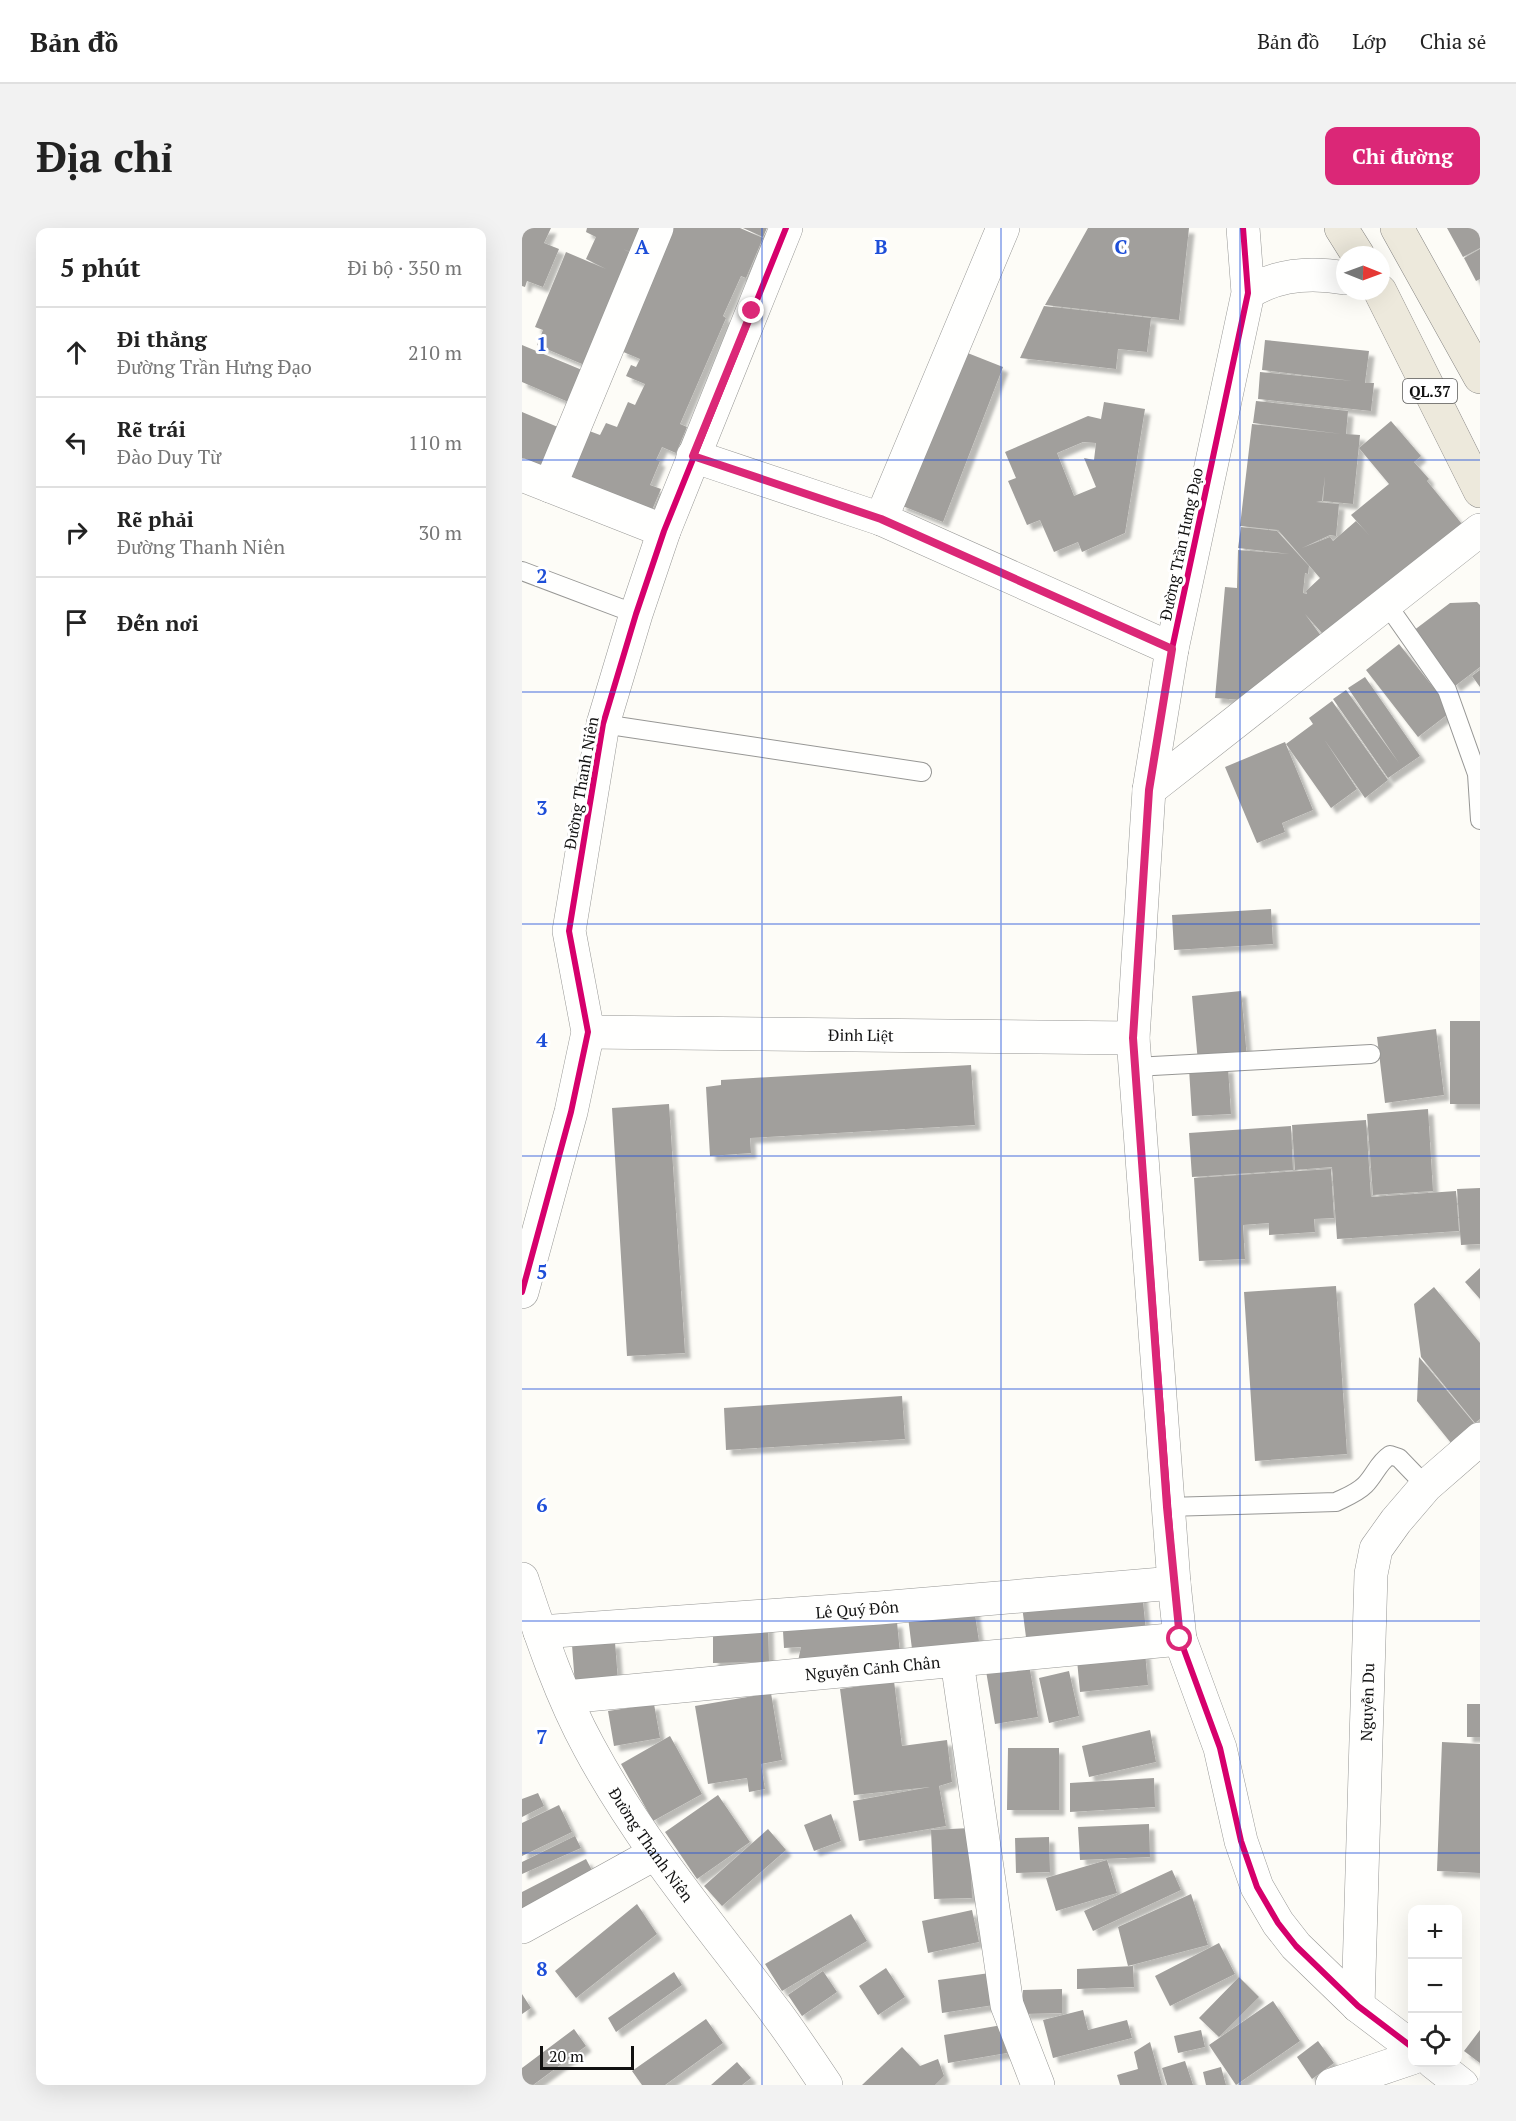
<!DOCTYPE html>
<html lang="vi">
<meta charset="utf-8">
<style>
body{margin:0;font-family:"PT Serif",serif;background:#f2f2f2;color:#222}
.controls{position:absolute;right:18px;bottom:18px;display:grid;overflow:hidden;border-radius:12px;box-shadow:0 6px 24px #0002}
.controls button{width:54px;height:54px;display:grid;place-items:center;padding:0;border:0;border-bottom:2px solid #e0e0e0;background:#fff;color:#222;font:30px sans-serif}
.compass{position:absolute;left:814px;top:18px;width:54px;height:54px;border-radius:50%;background:#fff;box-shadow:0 6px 24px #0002;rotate:91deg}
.scale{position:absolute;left:18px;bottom:15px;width:94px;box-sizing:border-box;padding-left:6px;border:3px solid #111;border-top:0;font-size:16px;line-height:21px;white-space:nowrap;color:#111;-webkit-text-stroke:4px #fff;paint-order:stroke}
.stop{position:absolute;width:18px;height:18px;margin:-14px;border:4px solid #db2777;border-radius:50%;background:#fff}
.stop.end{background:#db2777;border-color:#fff;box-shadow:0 2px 6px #0008}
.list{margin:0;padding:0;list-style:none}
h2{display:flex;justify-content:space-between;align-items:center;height:78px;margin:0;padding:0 24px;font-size:26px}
h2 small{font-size:20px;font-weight:400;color:#767676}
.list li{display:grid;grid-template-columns:39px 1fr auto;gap:18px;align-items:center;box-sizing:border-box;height:90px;padding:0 24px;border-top:2px solid #e0e0e0}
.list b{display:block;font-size:22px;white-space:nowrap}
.list p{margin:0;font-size:20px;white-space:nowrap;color:#767676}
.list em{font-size:20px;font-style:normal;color:#767676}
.icon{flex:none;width:33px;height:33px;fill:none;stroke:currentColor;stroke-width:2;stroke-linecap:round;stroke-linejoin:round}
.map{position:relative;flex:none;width:958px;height:1857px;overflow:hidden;border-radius:12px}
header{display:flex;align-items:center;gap:36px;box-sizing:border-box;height:84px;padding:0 30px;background:#fff;border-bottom:2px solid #e0e0e0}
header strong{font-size:28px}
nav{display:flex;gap:33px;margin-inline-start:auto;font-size:21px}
.intro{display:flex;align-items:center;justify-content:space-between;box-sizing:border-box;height:144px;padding:0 36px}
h1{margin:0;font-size:42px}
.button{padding:15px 27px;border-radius:12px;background:#db2777;color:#fff;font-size:21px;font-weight:700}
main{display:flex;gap:36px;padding:0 36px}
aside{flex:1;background:#fff;border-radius:12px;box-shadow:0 6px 24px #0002}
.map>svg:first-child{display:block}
.building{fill:#a19f9c;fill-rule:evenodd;filter:url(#shadow)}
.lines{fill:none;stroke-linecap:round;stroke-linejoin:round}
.service-casing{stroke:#979795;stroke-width:20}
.minor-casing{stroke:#979795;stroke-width:34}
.tertiary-casing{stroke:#979795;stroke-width:34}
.primary-casing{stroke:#858482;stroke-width:34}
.service{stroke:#fffffe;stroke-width:18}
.minor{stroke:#fffffe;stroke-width:33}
.tertiary{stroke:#fffffe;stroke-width:33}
.primary{stroke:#ede9dc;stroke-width:33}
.cycleway-casing{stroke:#fff;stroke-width:10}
.cycleway{stroke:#d6006c;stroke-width:6}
.route{stroke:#db2777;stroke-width:8}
.grid{fill:none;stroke:#1d4ed8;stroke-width:1.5;stroke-opacity:0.55}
.labels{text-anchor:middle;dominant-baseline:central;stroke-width:6;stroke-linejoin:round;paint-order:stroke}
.shield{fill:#fff;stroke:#585858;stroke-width:1.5}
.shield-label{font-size:15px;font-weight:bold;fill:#111}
.street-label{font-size:16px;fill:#111;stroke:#fff}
.grid-label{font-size:20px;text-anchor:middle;font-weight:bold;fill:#1d4ed8;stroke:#fff;stroke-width:6;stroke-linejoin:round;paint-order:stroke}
</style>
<header>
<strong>Bản đồ</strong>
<nav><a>Bản đồ</a><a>Lớp</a><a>Chia sẻ</a></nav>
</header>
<div class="intro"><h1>Địa chỉ</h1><a class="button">Chỉ đường</a></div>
<main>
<aside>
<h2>5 phút<small>Đi bộ · 350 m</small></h2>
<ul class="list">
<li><svg class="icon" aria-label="ahead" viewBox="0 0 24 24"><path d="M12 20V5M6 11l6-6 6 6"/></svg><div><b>Đi thẳng</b><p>Đường Trần Hưng Đạo</p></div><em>210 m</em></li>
<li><svg class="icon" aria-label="left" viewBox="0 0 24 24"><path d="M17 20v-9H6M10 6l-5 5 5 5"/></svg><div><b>Rẽ trái</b><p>Đào Duy Từ</p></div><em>110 m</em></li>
<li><svg class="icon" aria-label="right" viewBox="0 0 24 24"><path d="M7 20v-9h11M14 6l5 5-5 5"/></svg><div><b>Rẽ phải</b><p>Đường Thanh Niên</p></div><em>30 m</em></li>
<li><svg class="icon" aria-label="arrive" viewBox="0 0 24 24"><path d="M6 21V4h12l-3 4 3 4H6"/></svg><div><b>Đến nơi</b></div></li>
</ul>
</aside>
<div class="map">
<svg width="958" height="1857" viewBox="0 0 958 1857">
<defs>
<filter id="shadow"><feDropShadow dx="5.5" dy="5.5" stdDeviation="1.5" flood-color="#0004"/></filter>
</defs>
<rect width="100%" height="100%" fill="#fdfcf7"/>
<path class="building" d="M0,0H29L22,15L37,21L21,59L5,53L3,59L0,58Z
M65,0H130L118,28L101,21L116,28L72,141L15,117L21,102L13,99L44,24L84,41L64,31L74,9L64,4Z
M149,0H218L241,10L224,50L219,48L201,88L204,90L158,196L165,199L154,225L140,219L134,232L138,233L128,257L139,261L127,289L40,251L62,201L78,207L84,195L95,199L106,174L113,177L123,156L104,148L109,137L114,139L118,131L99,123Z
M221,0H245L241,9Z
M566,0H667L657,92L523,77Z
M925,0H958V20L941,29Z
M958,21V51L954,53L942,30Z
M522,78L629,90L625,124L596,121L594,141L498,130Z
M743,112L847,123L843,155H852L849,183L736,171L738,144L831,153L740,142Z
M0,117L72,147L58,179L0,154Z
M438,122L481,139L421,294L378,277Z
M734,173L826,183L824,206L838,207L831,276L801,273L803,248L800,273L794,274L817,276L814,308L808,307L780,320L808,309L811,313L834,293L848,308L829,287L867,256L837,220L869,193L899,228L892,234L907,251L905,253L944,301L807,413L783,386L805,416L720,472L693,470L703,359L715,360L716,322L768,326L716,320L719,299L755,303L787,338L786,346L783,345L781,365L785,366L784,363L798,350L756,302L718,298L730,196L820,206L731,195Z
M582,174L623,181L603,305L560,324L556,314L532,324L518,292L505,297L486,253L494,250L483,224L566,188L579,191ZM561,214L574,215L572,232L562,230L574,259L552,268L535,225Z
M0,184L43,202L25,255L0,245Z
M955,374L958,377V439L933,458L891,403L928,375Z
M877,416L930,483L896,509L844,442Z
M958,442V459L950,448Z
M843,449L898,528L866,550L811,471L824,462L877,535L826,460Z
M810,473L866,552L843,570L802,511L835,561L809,580L764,516L791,496L787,490Z
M763,514L791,582L760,595L763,604L735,615L703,539Z
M749,681L751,716L652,722L650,687Z
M719,763L725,830L676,834L670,768Z
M928,793H958V876H928Z
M914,801L922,867L863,875L855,809Z
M449,837L453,897L228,910L229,925L188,928L184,859L199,857V852Z
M706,839L709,886L670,888L667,841Z
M147,876L163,1125L105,1128L90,880Z
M906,881L911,963L851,967L845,886Z
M844,892L849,969L934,963L937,1003L815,1011L810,939L773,942L770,897Z
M769,898L771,942L670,949L667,905Z
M809,941L812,990L792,991L793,1004L747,1007V995L721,997L723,1031L677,1033L672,950Z
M958,960V1016L939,1017L935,961Z
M958,1040V1071L943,1054Z
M814,1058L825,1226L733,1233L722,1064Z
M912,1059L958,1115V1191L953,1195L899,1129L892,1076Z
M897,1129L952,1195L929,1215L895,1173Z
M380,1168L383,1211L204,1222L202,1180Z
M620,1364L624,1403L505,1417L500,1378Z
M452,1380L458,1420L391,1429L386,1389Z
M375,1394L378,1425L276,1433L279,1419L262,1420L261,1403Z
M246,1397L247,1434L191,1435V1398Z
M93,1414L96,1453L53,1457L50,1417Z
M623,1424L626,1457L558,1464L555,1432Z
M507,1436L516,1489L473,1496L464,1443Z
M547,1443L557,1488L527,1495L517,1450Z
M372,1453L380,1518L425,1512L430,1554L417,1558L424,1598L337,1613L331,1573L408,1559L332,1567L318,1461Z
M249,1465L260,1532L239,1536L243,1561L227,1564L225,1550L186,1556L173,1478Z
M132,1476L138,1510L92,1518L86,1483Z
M945,1476H958V1509H945Z
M628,1502L634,1534L567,1549L560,1518Z
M148,1508L180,1566L131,1593L99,1536Z
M920,1514L958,1516V1645L915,1643Z
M486,1520H537V1582H485Z
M632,1550L633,1579L548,1584V1555Z
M16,1565L22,1578L0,1589V1571Z
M196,1567L228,1614L175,1651L143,1604Z
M37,1577L50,1604L0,1628V1595Z
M309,1586L319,1613L292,1623L282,1597Z
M627,1596L628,1629L558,1632L556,1599Z
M448,1600L450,1670L412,1671L409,1602Z
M246,1601L264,1622L200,1678L182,1658Z
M53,1608L59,1620L0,1646V1634Z
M527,1609L528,1644L494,1645L493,1610Z
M64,1631L73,1648L0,1686V1664Z
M585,1632L595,1665L534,1683L524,1650Z
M650,1642L659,1662L571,1703L562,1683Z
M669,1666L686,1717L606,1738L596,1699Z
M115,1676L135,1706L54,1770L33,1743Z
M450,1682L457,1714L406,1725L400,1693Z
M329,1686L345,1713L260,1763L243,1736Z
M697,1715L713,1746L648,1778L633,1748Z
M611,1738L612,1759L555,1761V1741Z
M364,1740L383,1769L356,1787L337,1758Z
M301,1743L315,1764L280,1788L266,1767Z
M152,1744L160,1757L94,1804L86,1790Z
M468,1745L472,1777L420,1785L416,1752Z
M717,1749L737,1769L697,1809L677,1790Z
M540,1761V1785L501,1786V1762Z
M0,1766L9,1780L0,1786Z
M751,1773L778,1813L714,1857L687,1817Z
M561,1782L566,1802L605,1792L610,1810L531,1830L521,1792Z
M184,1791L201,1815L143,1857H120L110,1843Z
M480,1797L485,1825L426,1835L422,1807Z
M52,1801L64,1818L11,1857H0V1840Z
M679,1802L683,1819L656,1825L652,1808Z
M958,1802V1835L942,1823Z
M796,1813L812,1835L790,1851L775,1829Z
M628,1814L640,1857H598L595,1847L616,1841L612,1824Z
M380,1819L398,1838L416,1831L422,1848L413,1857H340Z
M663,1833L671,1857H645L640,1840Z
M215,1834L229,1850L220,1857H189Z
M699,1839L704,1857H684L681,1844Z"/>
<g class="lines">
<defs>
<path id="service" d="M0,343L114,386
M864,375L925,462L955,546L958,592
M81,496L400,544
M613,839L849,826
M645,1279L814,1274C824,1269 835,1265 843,1257C853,1247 856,1235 868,1227L877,1230L904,1258"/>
<g id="minor">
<path d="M171,228L359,291L650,421"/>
<path d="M0,247L142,303"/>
<path d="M28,258L135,0"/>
<path d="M359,291L481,0"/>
<path d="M627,562L958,302"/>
<path id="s1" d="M66,804L611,810"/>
<path d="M0,1064L49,884L66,804L47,703L81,496L114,386L142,303L264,0"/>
<path id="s2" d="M0,1351C19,1408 38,1466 67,1519C119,1616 190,1699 255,1786C272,1809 288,1833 304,1857"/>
<path id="s3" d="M18,1404L357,1380L652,1355"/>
<path d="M435,1433L485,1777L516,1857"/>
<path id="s4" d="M44,1469L658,1411"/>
<path d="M0,1699L132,1626"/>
<path id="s5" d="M836,1778L849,1346L854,1321L874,1293L904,1258L958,1211"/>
<path d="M810,1857L890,1830"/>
</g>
<path id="tertiary" d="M721,0L726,65L650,421L627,562L611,810L652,1355L658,1411L698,1520L719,1613L735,1659L756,1695L774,1718L836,1778L890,1819
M726,65C755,46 789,44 823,50
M911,1834L940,1857"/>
<path id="primary" d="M819,0L836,27
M875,0L958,149
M858,63L958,263"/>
</defs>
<use href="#service" class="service-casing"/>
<use href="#minor" class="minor-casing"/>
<use href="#tertiary" class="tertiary-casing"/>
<use href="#primary" class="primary-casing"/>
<use href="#service" class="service"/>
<use href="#minor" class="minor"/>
<use href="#tertiary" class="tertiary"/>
<use href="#primary" class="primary"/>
<defs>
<path id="cycleway" d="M721,0L726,65L650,421L627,562L611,810L652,1355L658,1411L698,1520L719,1613L735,1659L756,1695L774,1718L836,1778L890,1819
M0,1064L49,884L66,804L47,703L81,496L114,386L142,303L264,0"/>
</defs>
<use href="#cycleway" class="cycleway-casing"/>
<use href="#cycleway" class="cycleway"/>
</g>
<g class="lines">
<path class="route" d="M230,83L171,228L359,291L650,421L627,562L611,810L645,1279L658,1411"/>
</g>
<path class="grid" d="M240,0V1857M479,0V1857M718,0V1857M0,232H958M0,464H958M0,696H958M0,928H958M0,1161H958M0,1393H958M0,1625H958"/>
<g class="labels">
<rect class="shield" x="881" y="151" width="54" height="24" rx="4.5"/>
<g class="shield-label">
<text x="908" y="163">QL.37</text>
</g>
<g class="street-label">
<text transform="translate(659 316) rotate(-78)">Đường Trần Hưng Đạo</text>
<text transform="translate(59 555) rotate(-80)">Đường Thanh Niên</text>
<text stroke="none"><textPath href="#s1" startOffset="273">Đinh Liệt</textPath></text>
<text stroke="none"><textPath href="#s3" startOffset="318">Lê Quý Đôn</textPath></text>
<text stroke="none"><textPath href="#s4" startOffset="308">Nguyễn Cảnh Chân</textPath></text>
<text stroke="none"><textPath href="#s5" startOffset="304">Nguyễn Du</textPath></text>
<text stroke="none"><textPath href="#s2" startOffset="297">Đường Thanh Niên</textPath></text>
</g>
</g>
<g class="grid-label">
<text x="120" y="26">A</text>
<text x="359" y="26">B</text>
<text x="599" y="26">C</text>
<text x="20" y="123">1</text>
<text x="20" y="355">2</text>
<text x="20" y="587">3</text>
<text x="20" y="819">4</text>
<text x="20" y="1051">5</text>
<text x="20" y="1284">6</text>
<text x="20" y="1516">7</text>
<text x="20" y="1748">8</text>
</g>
</svg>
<div class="controls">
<button>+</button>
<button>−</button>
<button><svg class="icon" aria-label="locate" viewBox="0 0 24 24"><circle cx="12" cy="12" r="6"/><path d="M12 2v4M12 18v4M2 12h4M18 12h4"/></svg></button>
</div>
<svg class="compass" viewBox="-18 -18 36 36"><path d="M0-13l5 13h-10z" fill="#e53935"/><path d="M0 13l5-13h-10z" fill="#767676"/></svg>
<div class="scale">20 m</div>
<div class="stop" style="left:658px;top:1411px"></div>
<div class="stop end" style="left:230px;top:83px"></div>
</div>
</main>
